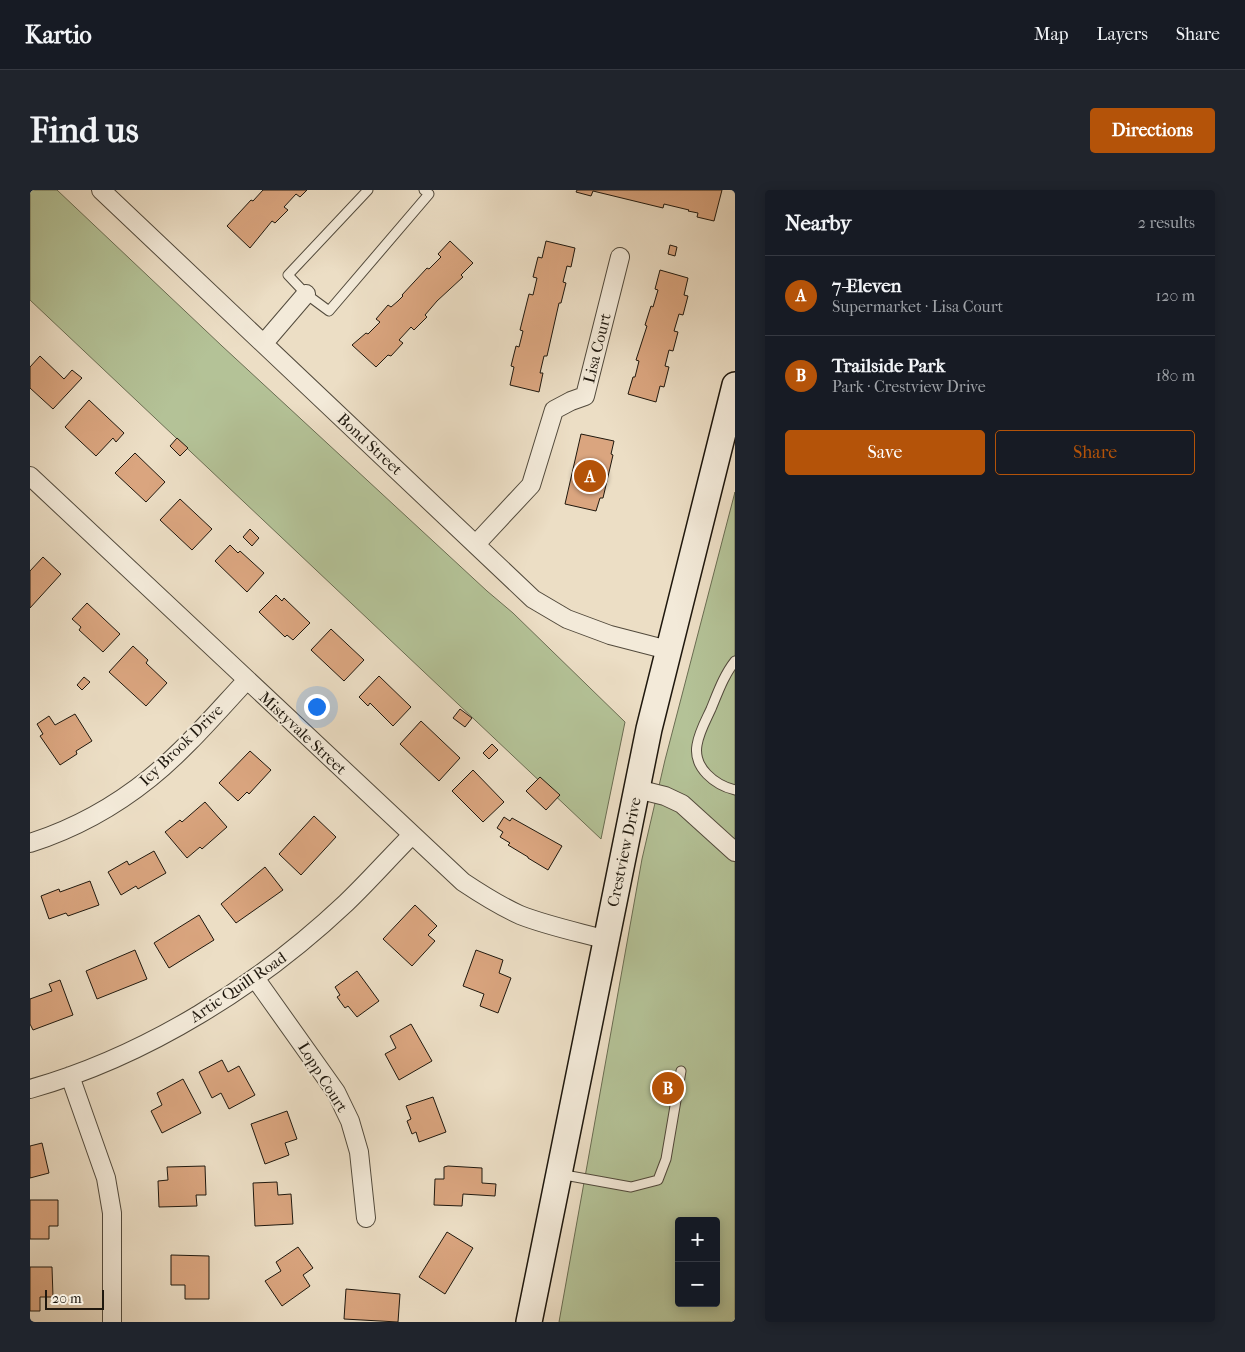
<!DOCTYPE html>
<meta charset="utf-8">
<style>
body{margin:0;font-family:"IM FELL French Canon",serif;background:#20242c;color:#f1f3f6}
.controls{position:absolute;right:15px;bottom:15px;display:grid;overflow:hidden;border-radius:5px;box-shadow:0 2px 12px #0003}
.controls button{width:45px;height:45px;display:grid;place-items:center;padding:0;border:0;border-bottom:1px solid #363941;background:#171b24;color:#f1f3f6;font:25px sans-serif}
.scale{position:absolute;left:15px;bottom:12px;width:59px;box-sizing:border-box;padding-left:5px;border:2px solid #1f180e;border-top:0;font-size:14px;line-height:18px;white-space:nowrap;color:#1f180e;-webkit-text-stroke:4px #f3ead9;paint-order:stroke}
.you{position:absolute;left:286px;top:516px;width:18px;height:18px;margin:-12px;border:4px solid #fff;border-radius:50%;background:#1a73e8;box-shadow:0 0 0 8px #1a73e833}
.badge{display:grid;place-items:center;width:32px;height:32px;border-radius:50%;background:#b45309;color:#fff;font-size:16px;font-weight:700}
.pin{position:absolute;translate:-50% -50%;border:2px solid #fff;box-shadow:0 1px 5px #0006}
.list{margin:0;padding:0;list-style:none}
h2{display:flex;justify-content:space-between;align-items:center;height:65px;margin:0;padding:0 20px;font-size:21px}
h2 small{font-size:16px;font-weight:400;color:#9ea1a6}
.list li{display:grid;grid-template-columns:32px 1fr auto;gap:15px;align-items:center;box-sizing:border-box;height:80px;padding:0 20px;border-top:1px solid #363941}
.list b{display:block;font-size:19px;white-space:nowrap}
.list p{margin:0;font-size:16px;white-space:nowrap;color:#9ea1a6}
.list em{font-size:16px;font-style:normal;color:#9ea1a6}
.actions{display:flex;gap:10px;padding:15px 20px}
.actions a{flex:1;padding:11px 0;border:1px solid #b45309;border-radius:5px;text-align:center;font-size:18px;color:#b45309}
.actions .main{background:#b45309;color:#fff}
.map{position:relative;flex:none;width:705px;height:1132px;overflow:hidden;border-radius:5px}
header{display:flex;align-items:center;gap:30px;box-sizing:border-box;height:70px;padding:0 25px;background:#171b24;border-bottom:1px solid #363941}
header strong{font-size:24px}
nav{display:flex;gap:28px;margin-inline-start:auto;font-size:18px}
.intro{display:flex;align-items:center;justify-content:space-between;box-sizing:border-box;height:120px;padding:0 30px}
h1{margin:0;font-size:35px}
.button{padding:12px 22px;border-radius:5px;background:#b45309;color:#fff;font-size:18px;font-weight:700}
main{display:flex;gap:30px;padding:0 30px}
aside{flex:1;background:#171b24;border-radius:5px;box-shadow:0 2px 12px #0003}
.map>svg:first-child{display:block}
.green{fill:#b4c297;stroke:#6a6d52;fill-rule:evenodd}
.building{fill:#daa57f;stroke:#1f180e}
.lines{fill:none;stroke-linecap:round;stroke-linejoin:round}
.lane-casing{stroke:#524a3c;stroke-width:11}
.street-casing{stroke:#524a3c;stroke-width:20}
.secondary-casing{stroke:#1f180e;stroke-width:28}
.lane{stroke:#f3ead9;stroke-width:9}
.street{stroke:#f3ead9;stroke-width:18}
.secondary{stroke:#f3ead9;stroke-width:25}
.labels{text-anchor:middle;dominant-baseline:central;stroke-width:4;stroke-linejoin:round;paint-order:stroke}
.street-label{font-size:16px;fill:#1f180e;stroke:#f3ead9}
</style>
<header>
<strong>Kartio</strong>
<nav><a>Map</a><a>Layers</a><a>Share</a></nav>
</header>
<div class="intro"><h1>Find us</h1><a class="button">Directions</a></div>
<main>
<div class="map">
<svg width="705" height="1132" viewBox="0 0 705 1132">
<rect width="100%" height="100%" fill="#ecdec5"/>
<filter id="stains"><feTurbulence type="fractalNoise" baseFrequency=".004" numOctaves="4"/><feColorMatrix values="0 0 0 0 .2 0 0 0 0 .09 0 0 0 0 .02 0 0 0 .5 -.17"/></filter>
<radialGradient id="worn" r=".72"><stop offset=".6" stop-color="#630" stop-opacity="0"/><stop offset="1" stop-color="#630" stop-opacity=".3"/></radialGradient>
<path class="green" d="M0,0H27L192,156L457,401L483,423L595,532L571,649L0,110Z
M705,302V1132H529L612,669L635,570ZM649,1031H686V1113H649Z"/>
<path class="building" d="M233,0H277L270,7L266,4L254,17L258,20L245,33L242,31L220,58L197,36L221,10L223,11Z
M547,0H692L684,31L667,27L668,23L658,21L659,20L634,14L633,18L563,1L561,6L546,2Z
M420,51L443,73L431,85L433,87L407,111L395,125L397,127L384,140L381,137L369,150L373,153L361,166L358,165L346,177L322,155L336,143L338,144L350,132L346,129L358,115L361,117L368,111L373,106L372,105L397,78L399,79L411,67L408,64Z
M516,51L545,58L541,77L537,76L533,92L536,93L531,113H529L517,166H514L510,183H513L509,202L480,195L484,177L481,176L486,156L489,157L493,141L490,140L499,104L503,105L507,88L503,87L508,67L512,68Z
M640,55L647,57L645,66L638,64Z
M630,80L658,88L654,105L658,106L653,125L649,124L644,141L648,142L643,161L639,160L635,176L639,177L634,197L630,196L626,212L598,204L603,187H605L609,171L606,170L617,136L615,135L621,116L623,117L628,100L625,99Z
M10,166L34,189L42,180L52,188L23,219L0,198V177Z
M59,210L94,243L86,252L83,248L66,266L35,237Z
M551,244L584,251L581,264L583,265L573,308H570L566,321L535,314Z
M147,248L158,258L150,266L140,256Z
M105,263L135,292L116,312L85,283Z
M150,309L182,339L162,360L130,330Z
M220,339L229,348L222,356L213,347Z
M200,355L208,363L210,361L234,383L217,402L185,371Z
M13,367L31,384L0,418V381Z
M246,405L252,411L254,408L280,433L263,450L257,445L255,447L229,422Z
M57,413L90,444L73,462L49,440L51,437L42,429Z
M301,439L334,470L314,491L281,460Z
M103,456L118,470L116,473L137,493L116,516L79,482Z
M349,486L381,517L363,536L340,513L338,516L329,507Z
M54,487L60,492L52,500L47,495Z
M430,519L442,528L435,537L423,528Z
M45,524L62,551L46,561L47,564L30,575L10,546L13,544L7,534L19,526L25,535Z
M391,531L430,568L409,591L370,554Z
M462,554L468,560L459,569L453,563Z
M220,561L241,580L219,604L217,602L208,611L189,593Z
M443,580L474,612L453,632L422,601Z
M510,587L530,605L516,620L496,601Z
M175,612L197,637L172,659L170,657L157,668L135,642L150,630L152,632Z
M284,626L306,647L271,685L249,664Z
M474,627L480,631L482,628L532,656L518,680L498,668V667L478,655L480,653L470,647L473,642L467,638Z
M124,661L136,683L108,699L106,696L91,705L78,682L97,671L99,675Z
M235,677L253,700L206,733L191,714Z
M60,691L69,715L38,726L36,723L19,729L11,706L29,699L30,702Z
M385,715L407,736L398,745L405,751L382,776L353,749Z
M169,725L184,750L139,778L124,753Z
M105,760L117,789L67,809L56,781Z
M446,760L473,770L469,783L481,788L468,823L450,816L454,804L433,796Z
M327,781L349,811L327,827L318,816L315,818L307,807L310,805L305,797Z
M30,790L43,825L3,840L0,834V809L22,801L19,794Z
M381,834L402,871L369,890L355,864L366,858L360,846Z
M192,870L198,882L209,876L225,905L199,919L191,903L182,908L169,882Z
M153,889L171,923L132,943L121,921L132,915L127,903Z
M403,907L416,942L389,952L386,942L382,944L377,931L381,929L376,916Z
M257,921L267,949L255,953L259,965L235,974L221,934Z
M12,953L19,983L0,988V956Z
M175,976L176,1005H166L167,1016L129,1017L128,991L138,990L137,977Z
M418,976L452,978V993L466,994L465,1006L433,1004L432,1016L404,1015L405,989H414V977Z
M247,992L248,1005L261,1004L263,1034L225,1036L223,993Z
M0,1010H28V1036H19V1049H0Z
M417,1042L443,1058L415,1104L389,1087Z
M268,1057L283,1078L273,1085L280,1096L252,1116L235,1091L251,1081L246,1072Z
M141,1065L179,1066V1109H155V1095H141Z
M0,1077H22L23,1107H10V1121H0Z
M316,1099L370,1104L368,1132L314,1129Z"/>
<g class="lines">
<defs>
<path id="lane" d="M338,0L258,85L276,104L299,121L399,4L394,0
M705,471C694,485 688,502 681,519C676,530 669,542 667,555C663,578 685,595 705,600
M529,984L601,997L628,990L636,969L651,881"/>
<path id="street" d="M71,0L503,409L537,429L580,445L638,460
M234,153L276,104
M0,286L433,692C451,704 470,716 490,725C518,736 548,742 577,750
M446,354L501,295L524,220L541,211L555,206L590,67
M607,599L635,606L652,614L705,662
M0,653C44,639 84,617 120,588C156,559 186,523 217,490
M225,788L306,902L320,931L329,962L336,1028
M40,886L76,988L82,1023V1132
M0,899C117,866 229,795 316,713C339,691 360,667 382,645"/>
<path id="secondary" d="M499,1132L619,539L705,195"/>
</defs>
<use href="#lane" class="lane-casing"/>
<use href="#street" class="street-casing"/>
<use href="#secondary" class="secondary-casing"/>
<use href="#lane" class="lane"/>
<use href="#street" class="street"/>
<use href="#secondary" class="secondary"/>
</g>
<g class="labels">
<g class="street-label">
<text transform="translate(567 158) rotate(-76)">Lisa Court</text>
<text transform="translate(340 254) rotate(43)">Bond Street</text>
<text transform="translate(273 543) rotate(43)">Mistyvale Street</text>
<text transform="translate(151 555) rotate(-44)">Icy Brook Drive</text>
<text transform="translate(594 662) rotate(-78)">Crestview Drive</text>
<text transform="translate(208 797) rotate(-34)">Artic Quill Road</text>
<text transform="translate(293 887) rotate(58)">Lopp Court</text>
</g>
</g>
<rect width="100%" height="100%" filter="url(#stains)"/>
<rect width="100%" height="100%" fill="url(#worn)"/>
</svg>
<div class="controls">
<button>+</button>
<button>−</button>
</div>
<div class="scale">20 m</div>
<div class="you"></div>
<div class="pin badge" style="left:560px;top:286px">A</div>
<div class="pin badge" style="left:638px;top:898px">B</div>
</div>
<aside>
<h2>Nearby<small>2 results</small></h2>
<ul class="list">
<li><span class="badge">A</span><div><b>7-Eleven</b><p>Supermarket · Lisa Court</p></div><em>120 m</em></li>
<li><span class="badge">B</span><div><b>Trailside Park</b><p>Park · Crestview Drive</p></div><em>180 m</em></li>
</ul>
<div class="actions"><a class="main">Save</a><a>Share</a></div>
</aside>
</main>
